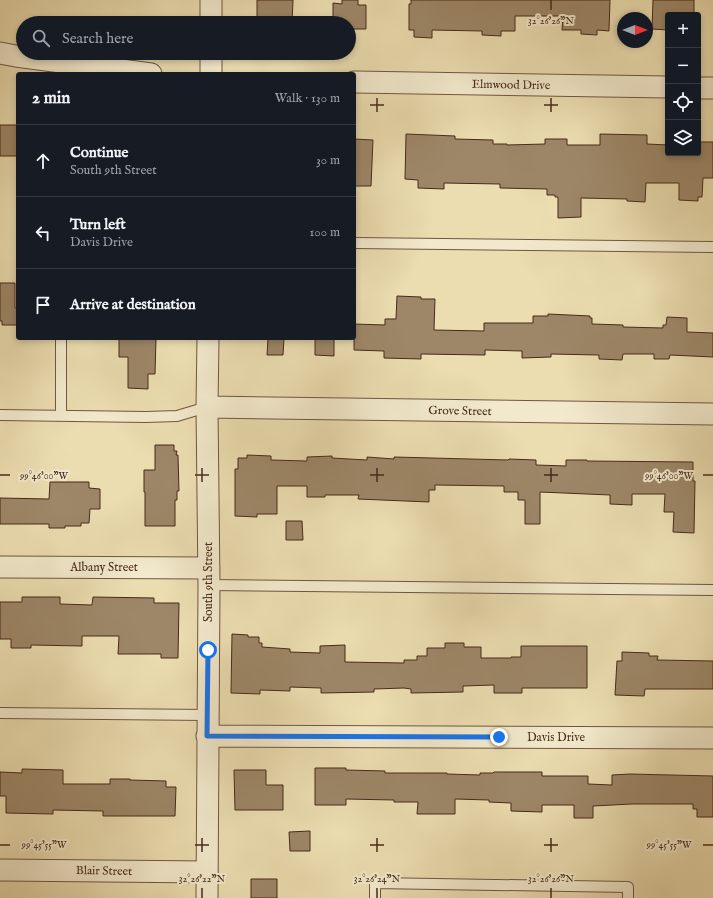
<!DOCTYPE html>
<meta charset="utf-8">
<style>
body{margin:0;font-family:"IM FELL English",serif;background:#20242c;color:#f1f3f6}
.controls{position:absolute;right:12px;top:12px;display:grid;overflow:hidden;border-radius:4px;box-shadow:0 2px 6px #0003}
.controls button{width:36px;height:36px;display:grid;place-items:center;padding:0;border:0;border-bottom:1px solid #363941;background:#171b24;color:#f1f3f6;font:20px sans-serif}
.compass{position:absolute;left:617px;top:12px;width:36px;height:36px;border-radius:50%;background:#171b24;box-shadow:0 2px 6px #0003;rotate:90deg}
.stop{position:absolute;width:12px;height:12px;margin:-9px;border:3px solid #1a73e8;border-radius:50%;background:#fff}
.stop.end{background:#1a73e8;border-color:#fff;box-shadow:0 1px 4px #0008}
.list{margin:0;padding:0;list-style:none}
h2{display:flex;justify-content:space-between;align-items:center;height:52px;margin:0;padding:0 16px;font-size:17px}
h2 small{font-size:13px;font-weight:400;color:#9ea1a6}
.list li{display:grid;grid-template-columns:26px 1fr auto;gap:12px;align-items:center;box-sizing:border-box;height:72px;padding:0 16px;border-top:1px solid #363941}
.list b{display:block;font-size:15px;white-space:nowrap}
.list p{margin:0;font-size:13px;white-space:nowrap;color:#9ea1a6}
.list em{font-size:13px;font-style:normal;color:#9ea1a6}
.icon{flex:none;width:22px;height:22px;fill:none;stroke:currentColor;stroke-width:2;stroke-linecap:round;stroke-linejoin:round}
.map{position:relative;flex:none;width:713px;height:898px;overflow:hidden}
.search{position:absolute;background:#171b24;box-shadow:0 2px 6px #0003;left:16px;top:16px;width:340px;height:44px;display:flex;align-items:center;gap:10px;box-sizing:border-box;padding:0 14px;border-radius:22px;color:#9ea1a6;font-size:15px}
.panel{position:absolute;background:#171b24;box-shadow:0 2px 6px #0003;left:16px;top:72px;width:340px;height:268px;border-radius:4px}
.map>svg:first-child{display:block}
.building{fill:#9d8768;stroke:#48291a}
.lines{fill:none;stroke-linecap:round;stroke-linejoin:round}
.lane-casing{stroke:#715640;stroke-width:12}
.street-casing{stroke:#715640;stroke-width:23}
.lane{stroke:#f2e9cc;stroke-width:10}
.street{stroke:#f2e9cc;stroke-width:21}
.route{stroke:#1a73e8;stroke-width:5}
.ticks{fill:none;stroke:#48291a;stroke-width:1.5}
.labels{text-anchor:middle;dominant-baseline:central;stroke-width:4;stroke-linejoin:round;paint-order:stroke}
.street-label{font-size:12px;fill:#48291a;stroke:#f2e9cc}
.ticks-label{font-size:10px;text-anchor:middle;fill:#48291a;stroke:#f2e9cc;stroke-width:4;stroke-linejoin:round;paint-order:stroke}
</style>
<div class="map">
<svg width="713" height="898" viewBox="0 0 713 898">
<rect width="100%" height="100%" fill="#ebddb0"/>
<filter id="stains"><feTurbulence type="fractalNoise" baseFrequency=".005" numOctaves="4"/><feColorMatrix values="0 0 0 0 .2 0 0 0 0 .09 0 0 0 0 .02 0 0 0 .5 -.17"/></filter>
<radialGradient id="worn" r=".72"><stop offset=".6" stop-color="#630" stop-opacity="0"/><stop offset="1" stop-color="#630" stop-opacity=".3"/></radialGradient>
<path class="building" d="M257,0H293L292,23H257Z
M342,0H358V5H366V29H349V23H333V3L342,4Z
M411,0H610L609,31L597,30V35L581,34V30H562L563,16H515V31H501V36L482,35V31L432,30V38L414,37V30H409V4H411Z
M653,0H694V15H668V30L652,29Z
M0,125H18V156H0Z
M406,134L455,136V139L493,140V144H507V145L545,144V139H567V145H600V134L647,135V144L668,145V153H698V142H713V178H703L702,197H698V201L679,200V183H646L645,202L627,201V199L581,198V217L558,218V197H555V195H547V189L500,188V184L444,183V189L418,188V180L405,179Z
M354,139L373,140L371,186H354Z
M0,283H15V308H18V325H2V321H0Z
M397,296L421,297V299H435L434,330L484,331V323H533V316H548V314L590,316V318H592V324L623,325V327L663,328V325H666L667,317L687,318V332L713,333V357L670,355L669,359H654V354H623L622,360L599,359V355L551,354V357L522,358V351L485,350V355L421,354V359L384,358V351L354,350V324L385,325V319H396Z
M129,338H156L155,374H148V389L128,388V357H119V339H129Z
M268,338H284L283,355H267Z
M315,338H334V356L315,355Z
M155,445H174V451H177L176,455H178L179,491H177V500H175V526H145V492H144V470H155Z
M247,455L271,456V460L307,461V457L332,456V458L367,460V457L394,459V457L508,460L509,459L536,460V465L566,466V460H587V461L693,462V481H695L694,533L673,532L674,512H664L665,494H632V505L610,504V495L540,492V524H525V500H518V492H504V486L435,485V490H429V502L358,499L359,495H325V497H307V486H277V514H257V517L235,516V469H238V458H247Z
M50,482H89V488L100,489V509H90L89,523H81V526H65V528H49V524H0V498L49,499Z
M286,521H302L303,540H286Z
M22,597H60V604L92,605L93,597L154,598V603H179L178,658H161V654H118L119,636H82V646L31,645V648H11V639H0V602H22Z
M232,634L248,635V637H259V643H262V647L290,649V652L320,653V646L345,645V662L404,663V660H417V656H427V648H445V643H464V647H481V658H511V657H521V646H587V688H522V693H494V685L463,686V692L411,693V689L404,688L374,689V692L321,693V688L290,687V691L260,690V694L231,693Z
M622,652L649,653V656H658L657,660L713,661V689H645L644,696L615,695L617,661H622Z
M315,768H346V770L385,771V773H447V774L480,775V773H493L494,772H542V776H588V784L612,785V775L630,774L713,776V817H697V809H693V804H632L593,806V818H574V805H542V812L511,811V803L489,802V800L455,799V814H417L418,802H394V800L346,799V805H315Z
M22,769L63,770V784H110V779H130V780L166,781V787H176L175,816H103V811L53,810V814L6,813V796H0V772L22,773Z
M234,770H266V785H283V810H235Z
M310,831V851H290L289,832Z
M251,879H277V898H251Z"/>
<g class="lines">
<defs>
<path id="lane" d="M354,243L713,247
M0,415L146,417L177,416L207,407
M61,416V338
M209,585L713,590
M0,713L207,715
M375,898V883L628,887V898"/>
<path id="street" d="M211,0V23
M0,53L16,56L151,74
M211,53V74
M354,82L668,87
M698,88H713
M207,407L713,414
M0,567L209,568
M207,736L713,738
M0,870L207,872
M207,898L209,585L207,407L208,338"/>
</defs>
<use href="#lane" class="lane-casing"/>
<use href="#street" class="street-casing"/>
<use href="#lane" class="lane"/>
<use href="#street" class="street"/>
</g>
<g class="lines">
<path class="route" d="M208,650L207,736L499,737"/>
</g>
<path class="ticks" d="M551,0V10M377,98V112M551,98V112M370,105H384M544,105H558M202,468V482M377,468V482M551,468V482M0,475H10M195,475H209M370,475H384M544,475H558M703,475H713M202,838V852M377,838V852M551,838V852M0,845H10M195,845H209M370,845H384M544,845H558M703,845H713M202,888V898M377,888V898M551,888V898"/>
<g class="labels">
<g class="street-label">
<text transform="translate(511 85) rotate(1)">Elmwood Drive</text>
<text transform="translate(460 411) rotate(1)">Grove Street</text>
<text x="104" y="567">Albany Street</text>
<text transform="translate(208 582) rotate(-90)">South 9th Street</text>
<text x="556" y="737">Davis Drive</text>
<text transform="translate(104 871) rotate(1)">Blair Street</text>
</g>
</g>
<g class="ticks-label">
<text x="551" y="24">32°26'26"N</text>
<text x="669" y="479">99°46'00"W</text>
<text x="44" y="479">99°46'00"W</text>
<text x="669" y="848">99°45'55"W</text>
<text x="44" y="848">99°45'55"W</text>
<text x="202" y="882">32°26'22"N</text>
<text x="377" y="882">32°26'24"N</text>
<text x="551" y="882">32°26'26"N</text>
</g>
<rect width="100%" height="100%" filter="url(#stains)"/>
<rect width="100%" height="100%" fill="url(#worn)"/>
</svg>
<div class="controls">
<button>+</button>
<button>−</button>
<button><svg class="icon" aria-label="locate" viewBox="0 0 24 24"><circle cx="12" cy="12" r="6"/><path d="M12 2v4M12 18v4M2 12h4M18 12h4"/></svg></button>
<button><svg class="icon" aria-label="layers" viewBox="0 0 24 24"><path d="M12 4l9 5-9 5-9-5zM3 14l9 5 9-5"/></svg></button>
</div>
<svg class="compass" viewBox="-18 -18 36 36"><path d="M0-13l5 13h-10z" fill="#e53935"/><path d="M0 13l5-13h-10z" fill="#9ea1a6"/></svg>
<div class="stop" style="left:208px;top:650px"></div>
<div class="stop end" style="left:499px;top:737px"></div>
<div class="search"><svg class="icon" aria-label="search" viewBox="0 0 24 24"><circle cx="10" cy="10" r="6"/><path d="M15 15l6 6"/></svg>Search here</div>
<section class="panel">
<h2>2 min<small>Walk · 130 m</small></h2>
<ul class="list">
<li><svg class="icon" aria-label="ahead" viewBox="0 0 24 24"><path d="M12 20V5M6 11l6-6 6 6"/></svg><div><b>Continue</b><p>South 9th Street</p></div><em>30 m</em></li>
<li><svg class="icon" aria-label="left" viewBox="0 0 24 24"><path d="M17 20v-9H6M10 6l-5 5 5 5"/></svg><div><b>Turn left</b><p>Davis Drive</p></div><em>100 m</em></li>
<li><svg class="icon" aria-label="arrive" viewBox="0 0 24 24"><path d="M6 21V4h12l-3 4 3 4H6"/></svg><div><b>Arrive at destination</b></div></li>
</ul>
</section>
</div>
